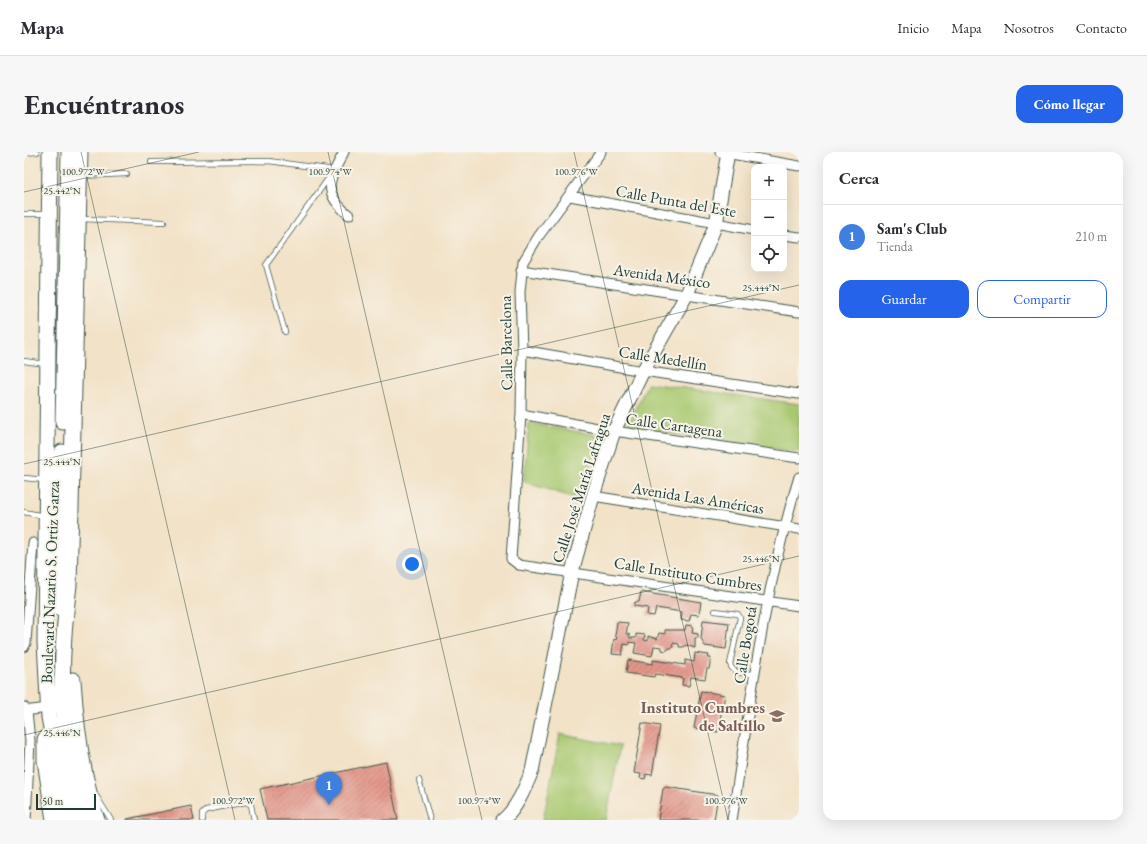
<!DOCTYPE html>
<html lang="es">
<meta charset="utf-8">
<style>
body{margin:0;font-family:"EB Garamond",serif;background:#f7f7f7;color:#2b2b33}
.controls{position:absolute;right:12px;top:12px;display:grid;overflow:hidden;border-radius:8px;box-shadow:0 4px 16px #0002}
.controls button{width:36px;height:36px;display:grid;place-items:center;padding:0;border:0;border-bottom:1px solid #e1e1e2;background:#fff;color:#2b2b33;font:20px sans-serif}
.scale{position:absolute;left:12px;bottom:10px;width:60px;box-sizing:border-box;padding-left:4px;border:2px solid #1f3d34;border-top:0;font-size:11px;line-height:14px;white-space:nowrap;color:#1f3d34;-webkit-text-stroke:3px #f7f3e8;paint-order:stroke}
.you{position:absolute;left:388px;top:412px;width:14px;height:14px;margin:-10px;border:3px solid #fff;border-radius:50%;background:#1a73e8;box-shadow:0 0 0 6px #1a73e833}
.badge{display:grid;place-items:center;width:26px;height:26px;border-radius:50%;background:#2563eb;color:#fff;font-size:13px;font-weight:700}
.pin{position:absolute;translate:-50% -33px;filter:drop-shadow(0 1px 2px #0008)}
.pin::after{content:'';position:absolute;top:21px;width:14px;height:12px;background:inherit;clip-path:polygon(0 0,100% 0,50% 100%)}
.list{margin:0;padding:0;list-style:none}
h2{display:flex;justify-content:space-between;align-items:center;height:52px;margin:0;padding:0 16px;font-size:17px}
h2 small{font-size:13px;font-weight:400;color:#7c7c81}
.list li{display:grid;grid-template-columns:26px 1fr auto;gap:12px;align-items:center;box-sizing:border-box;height:64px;padding:0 16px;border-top:1px solid #e1e1e2}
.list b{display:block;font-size:15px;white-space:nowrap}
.list p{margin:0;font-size:13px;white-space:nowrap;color:#7c7c81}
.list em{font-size:13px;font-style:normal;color:#7c7c81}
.actions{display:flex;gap:8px;padding:12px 16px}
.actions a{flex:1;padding:9px 0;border:1px solid #2563eb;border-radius:12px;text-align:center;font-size:14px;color:#2563eb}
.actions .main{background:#2563eb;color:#fff}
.icon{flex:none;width:22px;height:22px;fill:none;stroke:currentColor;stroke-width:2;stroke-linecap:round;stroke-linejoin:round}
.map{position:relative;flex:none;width:775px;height:668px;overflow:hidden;border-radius:12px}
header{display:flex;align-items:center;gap:24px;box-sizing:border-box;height:56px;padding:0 20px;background:#fff;border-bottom:1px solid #e1e1e2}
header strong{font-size:19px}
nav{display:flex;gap:22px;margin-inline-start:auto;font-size:14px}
.intro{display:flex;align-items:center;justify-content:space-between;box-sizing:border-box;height:96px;padding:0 24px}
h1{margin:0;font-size:28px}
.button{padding:10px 18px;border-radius:12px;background:#2563eb;color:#fff;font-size:14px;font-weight:700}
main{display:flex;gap:24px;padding:0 24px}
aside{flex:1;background:#fff;border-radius:12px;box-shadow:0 4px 16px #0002}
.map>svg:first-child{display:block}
.green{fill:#a9c971;stroke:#648352}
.building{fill:url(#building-hatch)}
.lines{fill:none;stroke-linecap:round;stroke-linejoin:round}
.service-casing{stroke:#3f564a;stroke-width:6}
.minor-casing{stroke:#3f564a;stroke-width:11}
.secondary-casing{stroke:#3f564a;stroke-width:15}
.trunk-casing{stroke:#3f564a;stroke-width:17}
.service{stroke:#fff;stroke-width:4.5}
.minor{stroke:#fff;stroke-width:9}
.secondary{stroke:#fff;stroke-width:13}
.trunk{stroke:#fff;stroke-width:15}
.ticks{fill:none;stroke:#1f3d34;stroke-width:1;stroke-opacity:0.45}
.labels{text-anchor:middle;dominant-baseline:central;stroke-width:4;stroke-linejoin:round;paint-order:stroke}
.street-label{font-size:16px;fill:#1f3d34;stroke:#f7f3e8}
.education-label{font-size:16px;font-weight:bold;fill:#785e54;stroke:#f7f3e8;text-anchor:end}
.ticks-label{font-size:10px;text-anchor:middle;fill:#1f3d34;stroke:#f7f3e8;stroke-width:4;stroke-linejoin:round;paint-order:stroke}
</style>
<header>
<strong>Mapa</strong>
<nav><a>Inicio</a><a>Mapa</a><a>Nosotros</a><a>Contacto</a></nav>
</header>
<div class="intro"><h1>Encuéntranos</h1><a class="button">Cómo llegar</a></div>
<main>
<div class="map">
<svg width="775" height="668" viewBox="0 0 775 668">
<defs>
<pattern id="building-hatch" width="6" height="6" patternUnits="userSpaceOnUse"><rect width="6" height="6" fill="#e39589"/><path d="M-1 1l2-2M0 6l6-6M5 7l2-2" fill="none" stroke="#b77b71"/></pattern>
</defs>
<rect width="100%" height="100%" fill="#f7f3e8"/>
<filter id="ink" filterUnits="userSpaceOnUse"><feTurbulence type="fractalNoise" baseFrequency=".025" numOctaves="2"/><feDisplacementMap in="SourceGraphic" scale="8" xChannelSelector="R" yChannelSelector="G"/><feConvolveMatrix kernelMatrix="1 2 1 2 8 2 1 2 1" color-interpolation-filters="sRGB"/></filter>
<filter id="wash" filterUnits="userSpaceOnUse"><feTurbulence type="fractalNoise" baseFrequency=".012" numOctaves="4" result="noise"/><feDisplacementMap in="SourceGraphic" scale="16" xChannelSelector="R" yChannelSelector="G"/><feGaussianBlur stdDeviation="0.9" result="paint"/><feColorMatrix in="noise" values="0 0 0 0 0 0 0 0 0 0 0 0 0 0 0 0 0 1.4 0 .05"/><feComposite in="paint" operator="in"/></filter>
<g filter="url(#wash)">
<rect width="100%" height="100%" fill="#f2e2c7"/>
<path class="green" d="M624,231L775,252V300L603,275Z
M505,271L578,284L554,347L500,330Z
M536,582L596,594L582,668H519Z"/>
<g id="blocks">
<path class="building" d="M617,440L677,450L675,463L667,462L665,469L657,468L658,460L632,456L630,464L623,463L624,456L610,454L611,450H615Z
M679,468L705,471L702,497L681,494L677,487Z
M593,470L604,471L602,482H605L606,486H612V482L621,483L620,488L624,489V484L633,487L635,481L641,482V478H661L662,473L669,474L668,481L674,482V486H671V496L662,493L659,495H655V492L649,491L648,496H645L642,499L638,498V495L630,494L628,504L610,501L612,491L605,490V493L600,492L598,503L588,502L590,487L592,488L593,485L591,484Z
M671,501L685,503L684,506H687L685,517H683L681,527L667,525L665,534L658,533L659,526L631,522L630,525L602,521L604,508L629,512V508L661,513V508L670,510Z
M677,539L701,543L695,572L698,573L697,579L694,578V580L670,576Z
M618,571L636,574L628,623L622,622L621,627L616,626L617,622L610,621Z
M362,610L374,668H243L236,637Z
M642,635L694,643L690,668H634L639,637Z
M167,654L170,668H103V667Z"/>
</g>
</g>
<g filter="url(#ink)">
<use href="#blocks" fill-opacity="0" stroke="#3f564a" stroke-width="1"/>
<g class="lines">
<defs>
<path id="service" d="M0,1L13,0
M127,10L245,9L310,18
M57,24L103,22
M0,62H23
M56,67L140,70
M261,180L242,113L306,24
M0,209L21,212
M0,326L21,328
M0,360L20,364
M691,459L714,462L716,466L706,512C709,523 722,521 731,522
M395,628L406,668
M71,642L87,668
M178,668V662L182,658L222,650L227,653L230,668"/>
<path id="minor" d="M320,0C305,28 297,40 325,63
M577,0L514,85L499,110L496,140L498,198L497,262L487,407L495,413L775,454
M696,0L775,14
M546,44L730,78
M760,83L775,85
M497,118L775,160
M498,198L619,219L775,242
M497,262L590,279L775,306
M569,344L775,377
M0,495L2,491L9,391
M0,555L3,559L6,589L2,668
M0,559L24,556
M708,668C726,553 740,437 775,325"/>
<path id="secondary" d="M479,668C493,656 501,636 508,619L548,420L569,344L590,279L619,219L663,142L692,72L704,0"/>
<path id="trunk" d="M26,0L21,490L25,565L44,668
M56,0L45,433C40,472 37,512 39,551C42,590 49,630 58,668
M39,270L45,0
M34,456L38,300
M49,528C52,575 58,623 73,668
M21,587V608L30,668"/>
</defs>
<use href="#service" class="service-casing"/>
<use href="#minor" class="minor-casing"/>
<use href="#secondary" class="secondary-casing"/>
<use href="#trunk" class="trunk-casing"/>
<use href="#service" class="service"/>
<use href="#minor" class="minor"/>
<use href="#secondary" class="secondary"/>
<use href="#trunk" class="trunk"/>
</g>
</g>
<path class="ticks" d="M57,0L211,668M304,0L458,668M550,0L704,668M0,40L175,0M0,312L775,133M0,583L775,404"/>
<defs>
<symbol id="school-bare" viewBox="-9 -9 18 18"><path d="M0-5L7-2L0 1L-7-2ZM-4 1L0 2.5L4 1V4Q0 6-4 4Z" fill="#8d6e63" stroke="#f7f3e8" stroke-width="2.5" paint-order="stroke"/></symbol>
</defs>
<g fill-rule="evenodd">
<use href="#school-bare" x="742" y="553" width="22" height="22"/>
</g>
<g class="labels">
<g class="street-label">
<text transform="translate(652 49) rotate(10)">Calle Punta del Este</text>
<text transform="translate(638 124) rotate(8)">Avenida México</text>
<text transform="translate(482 191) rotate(-91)">Calle Barcelona</text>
<text transform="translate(639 206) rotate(9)">Calle Medellín</text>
<text transform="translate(650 273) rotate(8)">Calle Cartagena</text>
<text transform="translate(557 336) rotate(-72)">Calle José María Lafragua</text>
<text transform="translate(674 346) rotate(9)">Avenida Las Américas</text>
<text transform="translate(664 422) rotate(9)">Calle Instituto Cumbres</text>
<text transform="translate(26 430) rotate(-88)">Boulevard Nazario S. Ortiz Garza</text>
<text transform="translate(721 493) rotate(-81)">Calle Bogotá</text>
</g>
<g class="education-label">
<text x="741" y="555">Instituto Cumbres<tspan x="741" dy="18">de Saltillo</tspan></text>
</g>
</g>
<g class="ticks-label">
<text x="59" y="23">100.972°W</text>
<text x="306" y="23">100.974°W</text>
<text x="552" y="23">100.976°W</text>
<text x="38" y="42">25.442°N</text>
<text x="737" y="139">25.444°N</text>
<text x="38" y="313">25.444°N</text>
<text x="737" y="410">25.446°N</text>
<text x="38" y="584">25.446°N</text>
<text x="209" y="652">100.972°W</text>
<text x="455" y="652">100.974°W</text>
<text x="702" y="652">100.976°W</text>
</g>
</svg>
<div class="controls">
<button>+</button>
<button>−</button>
<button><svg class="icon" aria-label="locate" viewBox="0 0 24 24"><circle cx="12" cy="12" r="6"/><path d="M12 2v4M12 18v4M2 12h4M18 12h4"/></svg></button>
</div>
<div class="scale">50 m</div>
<div class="you"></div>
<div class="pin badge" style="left:305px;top:653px;background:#3f7fe0">1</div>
</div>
<aside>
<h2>Cerca<small></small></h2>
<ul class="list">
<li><span class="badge" style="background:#3f7fe0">1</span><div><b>Sam's Club</b><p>Tienda</p></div><em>210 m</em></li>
</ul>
<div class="actions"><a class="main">Guardar</a><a>Compartir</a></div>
</aside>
</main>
